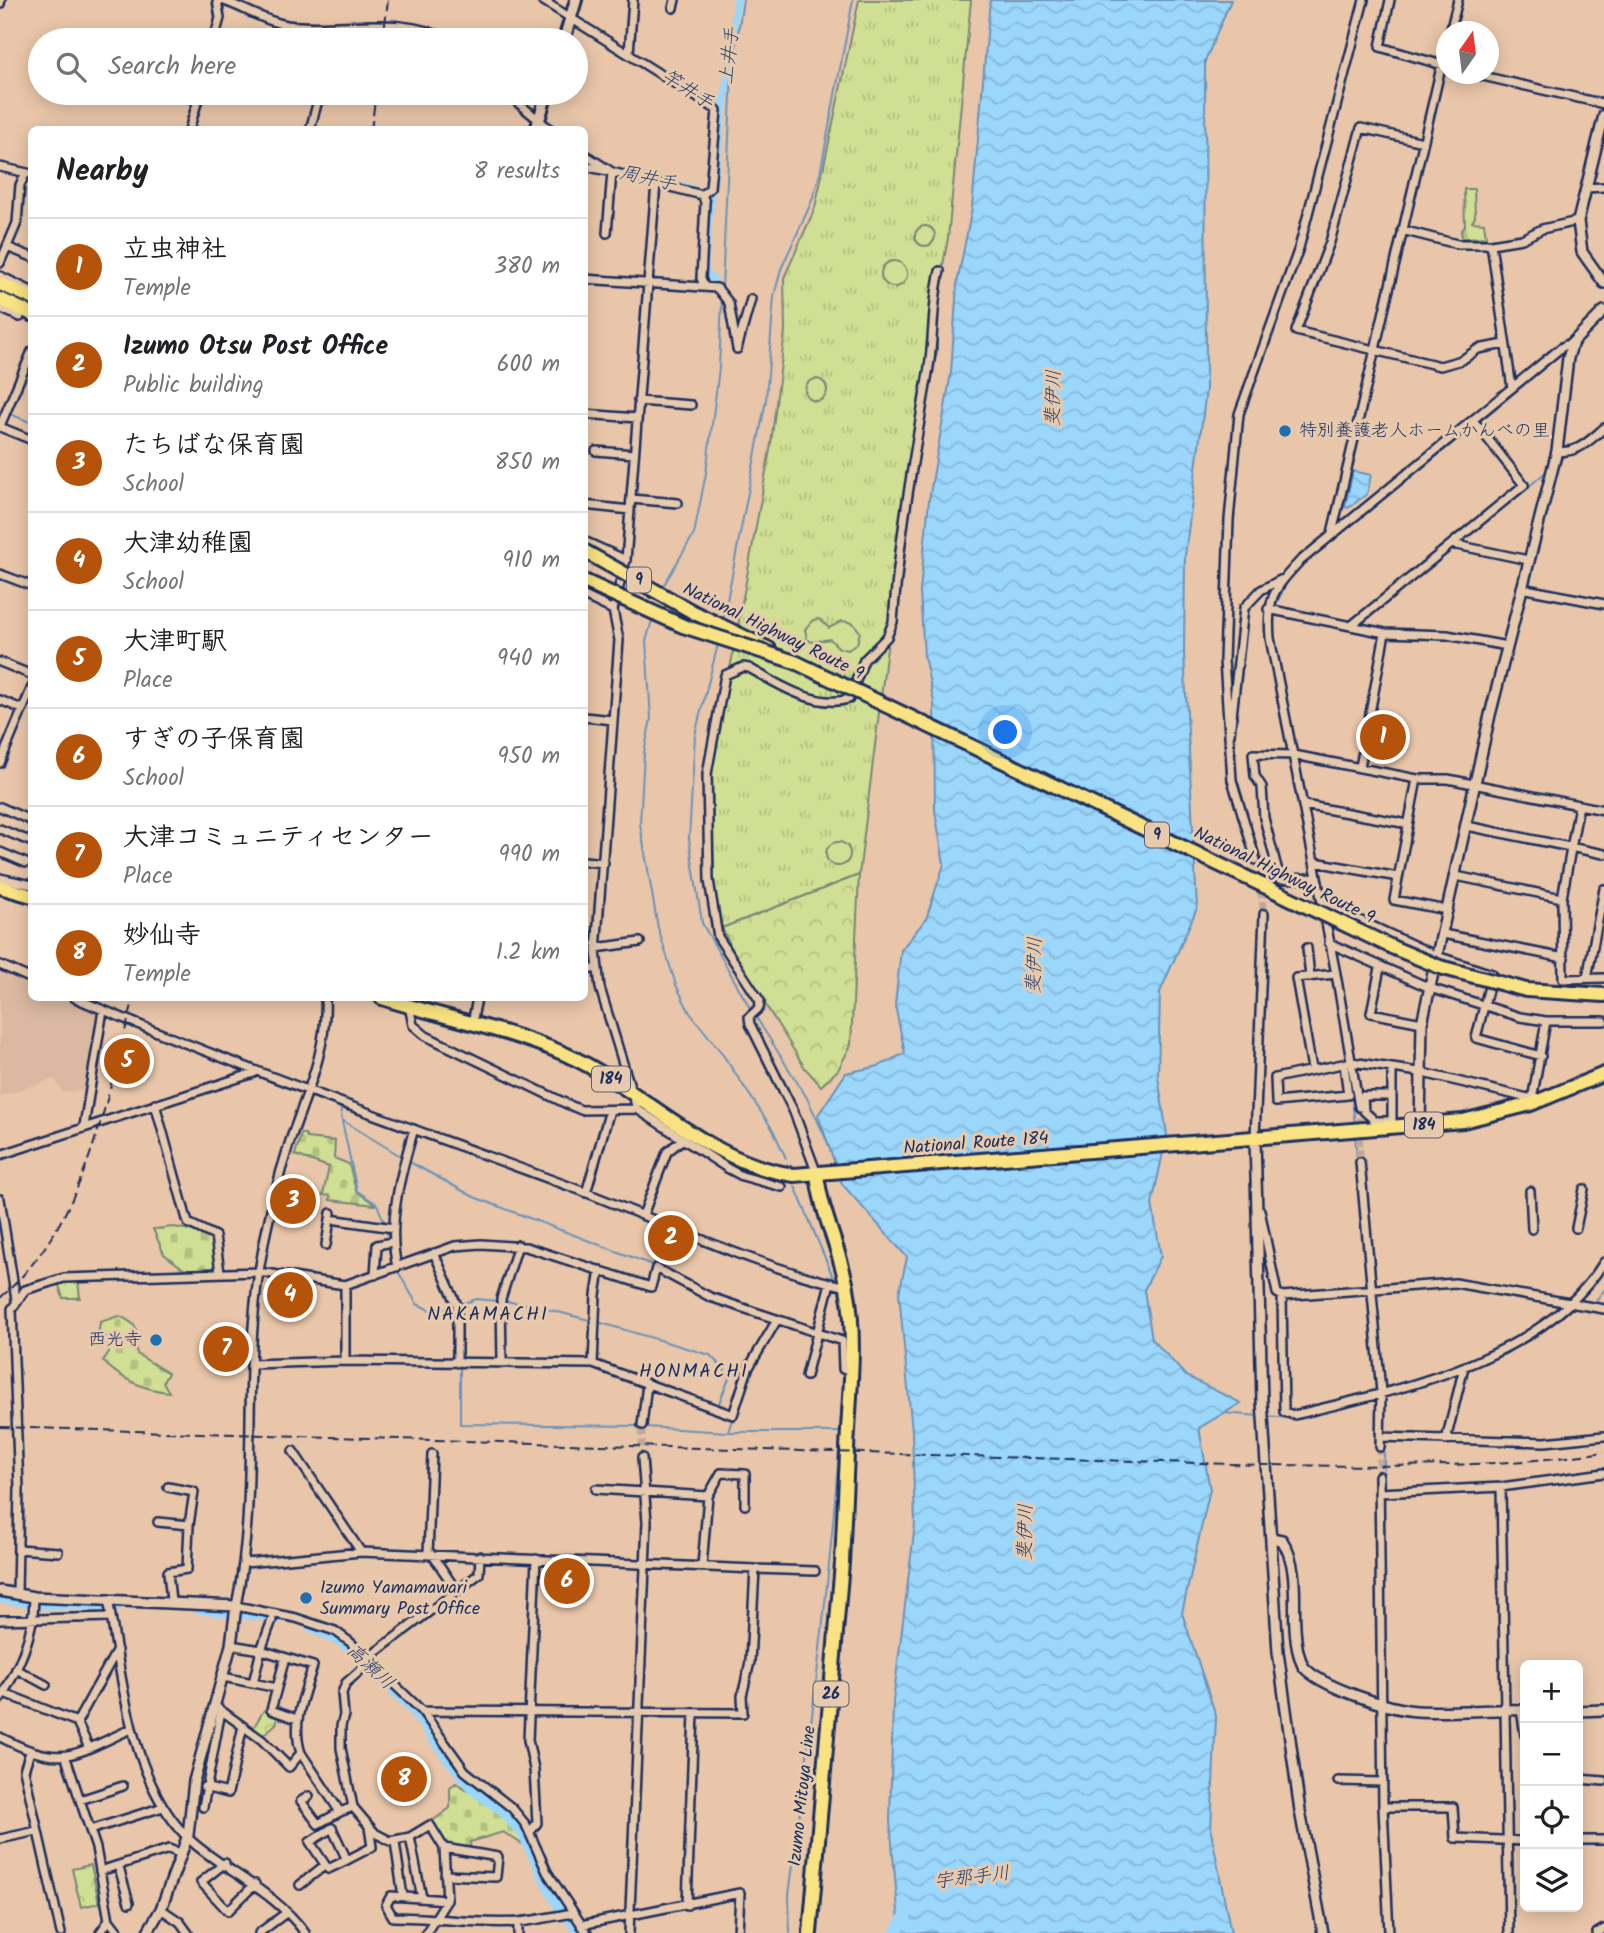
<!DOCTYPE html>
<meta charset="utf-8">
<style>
body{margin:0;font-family:Kalam,"Klee One",sans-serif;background:#f6f6f6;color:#202124}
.controls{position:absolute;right:21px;bottom:21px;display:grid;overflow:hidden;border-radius:10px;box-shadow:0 4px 18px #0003}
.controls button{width:63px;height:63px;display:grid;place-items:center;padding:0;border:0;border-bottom:2px solid #e0e0e0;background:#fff;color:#202124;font:35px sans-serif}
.compass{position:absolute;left:1436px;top:21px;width:63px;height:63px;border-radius:50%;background:#fff;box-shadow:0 4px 18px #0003;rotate:14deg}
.you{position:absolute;left:1006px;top:733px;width:24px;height:24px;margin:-18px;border:5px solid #fff;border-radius:50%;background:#1a73e8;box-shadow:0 0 0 10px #1a73e833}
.badge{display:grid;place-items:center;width:46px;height:46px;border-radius:50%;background:#b45309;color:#fff;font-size:23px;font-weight:700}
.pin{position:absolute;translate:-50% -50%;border:4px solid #fff;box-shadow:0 2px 7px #0006}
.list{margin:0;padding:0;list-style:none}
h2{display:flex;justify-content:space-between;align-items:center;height:91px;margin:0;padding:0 28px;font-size:30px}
h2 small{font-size:23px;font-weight:400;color:#757577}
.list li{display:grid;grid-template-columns:46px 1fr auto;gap:21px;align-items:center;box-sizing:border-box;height:98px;padding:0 28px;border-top:2px solid #e0e0e0}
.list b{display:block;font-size:26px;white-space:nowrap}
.list p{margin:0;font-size:23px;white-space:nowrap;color:#757577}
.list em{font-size:23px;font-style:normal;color:#757577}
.icon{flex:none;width:38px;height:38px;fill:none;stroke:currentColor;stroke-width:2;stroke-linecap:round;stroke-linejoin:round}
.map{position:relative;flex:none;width:1604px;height:1933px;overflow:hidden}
.search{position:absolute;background:#fff;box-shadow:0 4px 18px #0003;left:28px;top:28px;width:560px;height:77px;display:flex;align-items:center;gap:18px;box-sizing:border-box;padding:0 24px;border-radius:38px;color:#757577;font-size:26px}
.panel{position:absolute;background:#fff;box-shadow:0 4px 18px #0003;left:28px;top:126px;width:560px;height:875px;border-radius:10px}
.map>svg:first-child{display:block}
.built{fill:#dab8a1}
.grass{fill:url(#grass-tufts);stroke:#768778;stroke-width:2}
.forest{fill:url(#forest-crowns);stroke:#768778;stroke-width:2}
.cemetery{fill:url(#cemetery-stones);stroke:#768778;stroke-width:2}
.pitch{fill:#d0df93;stroke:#768778;stroke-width:2}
.water{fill:url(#water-waves);stroke:#6893bc;stroke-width:2}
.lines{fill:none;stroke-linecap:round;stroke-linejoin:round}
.stream{stroke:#6893bc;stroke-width:2}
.canal{stroke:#9bd6fb;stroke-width:7}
.river{stroke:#9bd6fb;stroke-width:12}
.minor-tunnel{stroke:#c0a89a;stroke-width:7;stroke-dasharray:7 3.5;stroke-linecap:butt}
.minor-casing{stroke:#1b2f5e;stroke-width:12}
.tertiary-casing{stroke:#1b2f5e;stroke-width:14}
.secondary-casing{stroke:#1b2f5e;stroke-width:16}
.primary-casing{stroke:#1b2f5e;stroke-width:18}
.trunk-casing{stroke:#1b2f5e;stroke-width:18}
.minor{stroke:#e7caae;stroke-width:7}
.tertiary{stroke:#e7caae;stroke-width:9}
.secondary{stroke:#e7caae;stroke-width:10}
.primary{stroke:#f8e281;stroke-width:12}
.trunk{stroke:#f8e281;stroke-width:12}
.rail{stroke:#1b2f5e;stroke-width:2;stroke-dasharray:10 5;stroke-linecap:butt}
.trunk-bridge-casing{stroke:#1b2f5e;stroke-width:18;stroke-linecap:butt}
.trunk-bridge{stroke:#f8e281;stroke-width:12}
.poi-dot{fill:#1f6fb2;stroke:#e7caae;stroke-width:2.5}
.labels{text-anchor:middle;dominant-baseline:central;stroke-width:6;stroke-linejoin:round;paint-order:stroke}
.shield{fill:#e7caae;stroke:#585e76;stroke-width:2}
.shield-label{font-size:16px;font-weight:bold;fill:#1b2f5e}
.poi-label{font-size:18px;fill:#1b2f5e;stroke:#e7caae;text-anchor:start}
.street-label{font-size:18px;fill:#1b2f5e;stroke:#e7caae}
.water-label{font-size:19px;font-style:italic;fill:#28406e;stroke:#e7caae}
.neighbourhood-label{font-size:19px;letter-spacing:2px;fill:#1b2f5e;stroke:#e7caae}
</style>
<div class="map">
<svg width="1604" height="1933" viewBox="0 0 1604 1933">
<defs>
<pattern id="grass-tufts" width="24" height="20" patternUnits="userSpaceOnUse" patternTransform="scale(1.75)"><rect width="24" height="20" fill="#d0df93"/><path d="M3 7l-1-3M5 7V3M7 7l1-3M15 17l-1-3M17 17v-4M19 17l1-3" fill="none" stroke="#b2c081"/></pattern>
<pattern id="forest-crowns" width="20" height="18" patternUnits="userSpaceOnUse" patternTransform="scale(1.75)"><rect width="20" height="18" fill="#d0df93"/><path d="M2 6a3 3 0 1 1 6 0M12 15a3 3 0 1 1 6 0" fill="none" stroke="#b2c081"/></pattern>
<pattern id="cemetery-stones" width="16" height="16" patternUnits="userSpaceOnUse" patternTransform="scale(1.75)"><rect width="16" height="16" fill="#d0df93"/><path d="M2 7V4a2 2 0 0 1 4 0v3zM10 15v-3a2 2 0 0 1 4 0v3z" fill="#b2c081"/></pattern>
<pattern id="water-waves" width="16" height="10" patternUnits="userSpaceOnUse" patternTransform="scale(1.75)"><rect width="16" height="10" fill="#9bd6fb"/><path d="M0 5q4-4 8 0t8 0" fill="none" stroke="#85b8da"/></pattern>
</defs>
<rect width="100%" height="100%" fill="#e9c6a9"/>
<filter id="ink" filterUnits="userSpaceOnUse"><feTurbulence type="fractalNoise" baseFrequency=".0143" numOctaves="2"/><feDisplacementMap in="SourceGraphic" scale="14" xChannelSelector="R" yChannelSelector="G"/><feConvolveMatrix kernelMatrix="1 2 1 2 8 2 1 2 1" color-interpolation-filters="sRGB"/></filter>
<g filter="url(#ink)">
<path class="built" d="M0,970L31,983L32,998H65L100,1012L86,1090L63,1092L54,1079L0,1096Z"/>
<path class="grass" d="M859,0H971L948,238L937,297V352L918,437L897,622L888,640L859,875L722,928L714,889L712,768L771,444L785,331L784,278L815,208Z"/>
<path class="forest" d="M859,875L851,1045L838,1070L821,1086L805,1068L737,959L722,928Z
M78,1280L80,1298H63L58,1282Z
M264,1710L278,1715L276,1724L262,1736L252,1730Z
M91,1865L99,1903L81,1907L72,1869Z"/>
<path class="cemetery" d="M1464,189H1474L1475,217L1472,222L1484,223L1486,237L1462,238L1461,231L1465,226Z
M301,1134H305L307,1138L335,1141L334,1158L349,1164L356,1191L376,1205L330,1200V1196L323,1195L329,1167L295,1155Z
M174,1227L214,1235L218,1268L185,1270L164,1254L153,1229Z
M119,1316C147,1328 131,1333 137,1354L168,1373L163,1382L169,1392C145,1390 120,1379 103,1361L109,1352L108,1338L98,1336L100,1322Z
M456,1783L501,1810L526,1841L522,1844L503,1832L470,1842V1850L445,1845L431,1822L450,1808V1787Z"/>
<path class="pitch" d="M915 236a10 10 0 1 1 20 0a10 10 0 1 1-20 0Z
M881 274a13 13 0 1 1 26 0a13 13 0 1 1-26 0Z
M805 390a11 11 0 1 1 22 0a11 11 0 1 1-22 0Z
M819,619L829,628L842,621L853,623L860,632L857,644L848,650L839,648L830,639L812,642L807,639L805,629L813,620Z
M826 854a12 12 0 1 1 24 0a12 12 0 1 1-24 0Z"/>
<path class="water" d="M990,0H1231L1205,61L1206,390L1185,556L1184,653L1197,908L1160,992L1158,1077L1167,1134L1152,1204L1161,1256L1144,1290L1152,1339L1186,1376L1241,1403L1199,1428L1210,1489L1182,1613L1216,1716L1211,1831L1231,1933H900L890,1821L893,1702L915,1524L912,1431L899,1293L907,1257L842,1184L818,1115L846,1073L879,1066L905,1053L895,1005L901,950L926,919L944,864L935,811L934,702L924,656L920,592L929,500L951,373L957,284L972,208Z
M1353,471L1371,475L1367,494L1348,508L1345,507Z"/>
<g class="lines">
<path class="stream" d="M722,288L732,73L743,0
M10,414L32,423
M1479,422L1566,350
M1474,427L1482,437
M1585,440L1604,424
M1558,462L1567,454
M1526,489L1548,470
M662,588L694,534L706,473L719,368L722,300
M1274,609L1288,580L1301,566L1474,426
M653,617L646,641L651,719L644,753L640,824L658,928L676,985L690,1013L721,1052L773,1130L786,1158
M723,621L766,400L774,296L781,269L811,203L820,174L853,0
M718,644L695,735L689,839L702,923L751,1010
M1271,662L1277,691
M1294,776L1312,877
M1314,882L1318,904
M1321,920L1332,973
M754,1014L807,1098L828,1143
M226,1063L246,1071
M1348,1065L1355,1125
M255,1075L305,1094
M340,1105L342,1120L402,1157
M342,1121L357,1191L377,1204L385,1224
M1355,1134L1367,1286
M406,1160L474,1197L655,1266
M795,1186L835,1282
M386,1229L389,1241
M397,1270L417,1304L434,1312L453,1307
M837,1287L843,1307L844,1340
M1367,1291L1377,1390
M502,1301L527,1304L593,1321
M461,1304L477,1299L497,1301
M1593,1304L1604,1290
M598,1322L710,1355L730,1376L717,1408
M829,1334L845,1335
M460,1364V1424L640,1426
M1474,1365L1506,1354L1531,1336
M1223,1413L1259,1416
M1265,1416L1291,1418
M733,1417L728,1432H840
M645,1427L727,1432
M1384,1491V1441
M1384,1497L1385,1701
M1386,1710L1388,1803
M1388,1808L1393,1933
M790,1933L789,1895C812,1720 835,1547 844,1370"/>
<path class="canal" d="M650,178L696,190
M714,182L737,0
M712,183L705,265L707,274L714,279"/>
<path class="river" d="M0,1597L40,1603L116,1605
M198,1608L280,1617
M311,1626L343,1642L411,1706L447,1756L476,1791L502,1809L523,1833L557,1902L581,1933
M895,1933L907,1913"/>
<path class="minor-tunnel" d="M1256,860L1264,914
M1359,1107L1360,1162
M642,1458V1425
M1379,1476L1380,1447"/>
<defs>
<path id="minor" d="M221,0C244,7 263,21 287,25C338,32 402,13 448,40
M542,0L717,110L710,188L702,195
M1390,0L1380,47L1446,66
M0,4L1,0
M673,8L675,0
M1450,32L1458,0
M214,40L220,18L217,0
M336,40L340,26
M629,53L633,0
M1474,74L1604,104
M506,93L551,130
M189,130L200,93
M310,130L320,93
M1423,142L1361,128L1330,242L1296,331L1440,366L1462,360L1478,349L1505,344
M584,154L612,172L702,195L705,202L701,278L704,286
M584,166L612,172L607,233
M0,167L32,174
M1586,188L1604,187
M1402,230L1457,244H1491L1522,239L1542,229L1578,221
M1491,244L1512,388
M7,247L32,257
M0,263L17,223L20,185L26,173
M0,276L31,291
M584,279L717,288L729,303L737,349L751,299
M0,308L20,317
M638,401L691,405
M584,414L637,418
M0,426L32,351
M0,427L32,440
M596,451L634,454
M1557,451C1577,454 1589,441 1604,428
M631,499L678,503
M584,505L630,510
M1332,533L1446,46
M584,541L626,560
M1452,544L1528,560
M0,574L32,586
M1521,588L1604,604
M584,596L613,610
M1268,609L1385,633L1447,635L1507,646
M1351,626L1524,485L1473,420
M0,662L32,675
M0,700L22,709
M584,717L613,720
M1230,734L1244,608L1261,590L1280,580
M0,763L32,687
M1360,767L1385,633
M1417,779L1394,900L1447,910
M1304,805L1408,824
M1579,805L1562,898L1563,979L1604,978
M0,807L32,821
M1467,826L1604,854
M0,829L32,842
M0,852L26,863
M1256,860L1232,780L1224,660L1229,520L1239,414L1299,248L1364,0
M584,861L604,863
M1315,862L1398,877
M1456,876L1562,898
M0,878L32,885
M1317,878L1280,879L1264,818L1262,787L1255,776L1253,754L1294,755L1417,779H1448L1604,810
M1322,903L1437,956L1492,974L1476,1038L1541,1056
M1443,934L1564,958
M1329,943L1430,988L1520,1017L1546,1021H1604
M596,948L640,942
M1307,948L1310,977
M0,965L32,979
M1380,968L1371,1013L1422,1023
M584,969H598
M1587,978L1604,889
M75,998C239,1068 407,1126 574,1188C664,1222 752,1266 847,1287
M325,998C328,1049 306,1094 290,1141C276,1184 266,1227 259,1271C242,1382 259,1496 236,1606L296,1618L335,1631L350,1642L422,1711L465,1771L512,1808L526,1825L547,1872L587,1933
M409,1006L413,1025L426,1036L567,1104L581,1110L637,1109L600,988L596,951L619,640L613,610L626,560L656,183
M472,1024L477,998
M1344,1064L1348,1095L1276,1102L1275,1078L1352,1062L1419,1072L1532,1099
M1312,1069L1296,978L1336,974
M1392,1096H1363L1364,1111L1375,1121H1392V1068
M1532,1100L1546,1021
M155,1104L188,1223L215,1236L220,1272
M1359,1107L1336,974L1270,638C1267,599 1272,591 1299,562L1562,347L1573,342
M637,1109L727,1168L742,1176L782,1187
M84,1126L103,1010
M1255,1138L1264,914
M0,1155L254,1073
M1360,1162L1381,1392L1380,1447
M817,1174L794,1112L750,1024L749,1017L759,1008L760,1001L718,937L709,880L707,774L725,675L743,667L749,668C778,684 815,709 849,699L864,660L887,637L893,622C899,536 915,452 929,367C934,335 932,303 940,271
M1530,1191L1532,1229
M586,1193L610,1110
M0,1199L16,1300
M1260,1210L1277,1293L1282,1296L1455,1283L1604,1309
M643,1215L667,1152L683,1139
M330,1219L394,1228
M1576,1228L1584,1189
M326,1245L331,1213
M434,1253L457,1305V1363
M397,1267C387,1223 401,1172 414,1129
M375,1275L377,1245L392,1242
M345,1285V1361
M1282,1296L1284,1412L1294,1415C1399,1390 1544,1360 1604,1262
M502,1362L501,1299L518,1245
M252,1364L345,1361L593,1364L733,1415L748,1369L777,1320
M593,1364L596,1295L600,1270
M806,1376L830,1283
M642,1425L647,1384
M1380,1437L1545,1442L1604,1436
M1446,1440L1464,1367
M293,1451L361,1552
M1379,1476L1383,1807L1389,1933
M168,1487L194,1492L189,1525
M1501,1487L1509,1933
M596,1489L708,1496
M1379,1493L1501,1487L1604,1473
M158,1522L189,1525L187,1569L168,1572L171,1601
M18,1549L58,1552
M428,1554L432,1454
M432,1554L456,1590
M245,1563L361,1552L755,1569L750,1662L742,1696L743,1713L422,1711
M702,1566L708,1496L721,1473L745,1474V1505
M755,1569L815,1571
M17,1595L19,1488L12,1309L25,1290L64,1278L259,1272L345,1285L455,1246L481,1244L526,1247L651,1287L656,1268L710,1297L842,1341L843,1369
M108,1599C123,1679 130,1791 197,1846C233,1875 277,1894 305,1933
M0,1620L111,1617
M231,1645L261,1650L272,1620
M285,1658L271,1710L297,1719
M368,1658L479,1574L480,1556
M16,1669L46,1685
M223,1677L253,1683L261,1650L313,1666C304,1695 291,1723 301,1753
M253,1683L277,1688
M4,1693L77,1722L89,1748
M0,1699C19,1668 34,1635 34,1597
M215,1706L262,1740L289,1767L301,1753L340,1812L353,1807L375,1833L390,1841L410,1837L430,1825L444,1848L447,1900L426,1933
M1521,1710L1525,1735
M77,1722L117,1650
M0,1737C63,1769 71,1756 131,1729
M30,1752L24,1770L61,1933
M66,1758L96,1848L109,1920L119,1933
M1578,1779L1604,1781
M1338,1781L1383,1782
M204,1787L228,1793L243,1726
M309,1796L301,1801L318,1824L340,1812
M80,1800L123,1786
M203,1807L221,1711
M353,1807L341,1748V1726L344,1715L342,1693L346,1683L371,1661
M1383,1807H1453L1455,1838L1525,1841
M90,1830L163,1807
M530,1832L537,1823L534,1769L528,1740L536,1559
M410,1837L422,1898
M0,1839L37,1831
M1578,1840H1604
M395,1842L403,1897
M444,1848L498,1857L496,1877L445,1875
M347,1860L328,1869L310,1842L332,1828L347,1860L372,1847L369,1827
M225,1863L201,1882L228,1911L255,1884
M119,1867L129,1903
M100,1871L169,1849L181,1854
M300,1885L325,1865
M447,1900L391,1896L386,1905L393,1917C435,1917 477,1925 519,1922C537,1920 555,1916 573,1913
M687,1905L694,1713
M161,1909L180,1922L188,1933
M518,1922V1933
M581,1925L740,1893L738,1933
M100,1933L109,1920
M259,1933L286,1913
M629,1933L647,1522L642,1458
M1597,1933L1604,1929"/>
<path id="tertiary" d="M1604,115L1578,221L1582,252L1604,283
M1420,1125L1422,1023L1490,715L1557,451L1568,358L1573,342L1604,311
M1255,1138L1262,1401L1278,1652L1300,1811L1323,1933
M1271,1538L1282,1540C1303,1573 1289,1614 1298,1651C1299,1655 1301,1662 1303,1666C1318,1686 1392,1710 1417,1711C1453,1713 1489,1709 1525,1710
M0,1591L34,1597L236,1606L231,1645L194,1781L188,1835L161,1909L147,1933
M1578,1711L1604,1710"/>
<path id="secondary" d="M564,40L576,0
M536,130L547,93"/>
<path id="primary" d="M817,1174C821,1213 840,1249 847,1288C857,1341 849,1396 847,1450
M810,1933L842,1563L847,1454"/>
<path id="trunk" d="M0,284L32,298
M0,299L32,314
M693,612L769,649
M0,887L32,896
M1526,990L1604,995
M382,998C442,1017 507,1029 565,1054C644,1089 707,1164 794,1175L1463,1121L1531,1104L1604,1074"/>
</defs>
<use href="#minor" class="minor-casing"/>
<use href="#tertiary" class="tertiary-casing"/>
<use href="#secondary" class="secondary-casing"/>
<use href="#primary" class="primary-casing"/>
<use href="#trunk" class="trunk-casing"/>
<use href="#minor" class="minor"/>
<use href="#tertiary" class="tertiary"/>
<use href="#secondary" class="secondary"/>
<use href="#primary" class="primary"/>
<use href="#trunk" class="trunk"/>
<path class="rail" d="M383,40L388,0
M371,130L376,93
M0,1298C87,1222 104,1104 134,998
M0,1427L1265,1465C1378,1466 1492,1469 1604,1452"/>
<defs>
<path id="trunk-bridge" d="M584,551L693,612
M584,581L683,626L795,662L1394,948L1440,967L1526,990"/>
</defs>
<use href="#trunk-bridge" class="trunk-bridge-casing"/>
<use href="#trunk-bridge" class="trunk-bridge"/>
</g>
</g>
<g class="poi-dot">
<circle cx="1285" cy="431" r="7"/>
<circle cx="156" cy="1340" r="7"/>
<circle cx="306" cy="1598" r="7"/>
</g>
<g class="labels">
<g class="shield">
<rect x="627" y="567.5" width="24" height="25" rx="5"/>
<rect x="1145" y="822.5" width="24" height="25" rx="5"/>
<rect x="592" y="1066.5" width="38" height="25" rx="5"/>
<rect x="1405" y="1112.5" width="38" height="25" rx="5"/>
<rect x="813.5" y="1681.5" width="35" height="25" rx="5"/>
</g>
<g class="shield-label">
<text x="639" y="580">9</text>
<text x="1157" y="835">9</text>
<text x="611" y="1079">184</text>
<text x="1424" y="1125">184</text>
<text x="831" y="1694">26</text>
</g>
<g class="poi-label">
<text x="1299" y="431">特別養護老人ホームかんべの里</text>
<text x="142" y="1340" text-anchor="end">西光寺</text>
<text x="320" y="1588">Izumo Yamamawari<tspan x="320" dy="21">Summary Post Office</tspan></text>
</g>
<g class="street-label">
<text transform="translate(773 632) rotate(26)">National Highway Route 9</text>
<text transform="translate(1284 876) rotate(26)">National Highway Route 9</text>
<text transform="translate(976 1144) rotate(-4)">National Route 184</text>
<text transform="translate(803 1796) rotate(-84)">Izumo Mitoya Line</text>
</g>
<g class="water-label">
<text transform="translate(730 56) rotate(-83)">上井手</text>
<text transform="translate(687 90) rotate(33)">竿井手</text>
<text transform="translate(648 179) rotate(13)">周井手</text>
<text transform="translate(1054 398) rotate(-89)">斐伊川</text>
<text transform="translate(1035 965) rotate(-88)">斐伊川</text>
<text transform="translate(1026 1532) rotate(-89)">斐伊川</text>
<text transform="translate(370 1667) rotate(43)">高瀬川</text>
<text transform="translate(972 1878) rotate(-7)">宇那手川</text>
</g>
<g class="neighbourhood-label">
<text x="488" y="1315">NAKAMACHI</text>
<text x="694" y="1372">HONMACHI</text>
</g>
</g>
</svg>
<div class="controls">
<button>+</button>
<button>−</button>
<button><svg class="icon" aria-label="locate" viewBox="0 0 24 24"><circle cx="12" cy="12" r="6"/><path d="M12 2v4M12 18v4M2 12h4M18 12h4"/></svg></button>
<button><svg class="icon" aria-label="layers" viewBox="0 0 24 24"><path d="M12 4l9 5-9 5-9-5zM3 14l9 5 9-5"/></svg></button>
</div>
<svg class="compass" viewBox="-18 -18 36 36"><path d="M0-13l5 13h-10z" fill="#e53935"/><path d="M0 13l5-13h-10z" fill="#757577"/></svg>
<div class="you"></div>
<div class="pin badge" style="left:1383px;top:737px">1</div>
<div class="pin badge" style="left:671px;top:1238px">2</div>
<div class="pin badge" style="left:293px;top:1201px">3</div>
<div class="pin badge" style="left:290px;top:1295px">4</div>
<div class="pin badge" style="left:127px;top:1061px">5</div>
<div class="pin badge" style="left:567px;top:1581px">6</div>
<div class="pin badge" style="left:226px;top:1349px">7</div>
<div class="pin badge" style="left:404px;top:1779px">8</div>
<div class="search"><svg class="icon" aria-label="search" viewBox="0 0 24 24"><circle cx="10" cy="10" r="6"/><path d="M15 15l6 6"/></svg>Search here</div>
<section class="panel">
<h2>Nearby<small>8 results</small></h2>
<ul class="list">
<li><span class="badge">1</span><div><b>立虫神社</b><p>Temple</p></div><em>380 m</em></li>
<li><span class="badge">2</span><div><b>Izumo Otsu Post Office</b><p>Public building</p></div><em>600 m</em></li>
<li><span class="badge">3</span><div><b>たちばな保育園</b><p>School</p></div><em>850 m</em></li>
<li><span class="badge">4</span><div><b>大津幼稚園</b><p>School</p></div><em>910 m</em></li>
<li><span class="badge">5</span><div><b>大津町駅</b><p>Place</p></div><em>940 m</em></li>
<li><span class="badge">6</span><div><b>すぎの子保育園</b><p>School</p></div><em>950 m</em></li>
<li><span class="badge">7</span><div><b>大津コミュニティセンター</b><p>Place</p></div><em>990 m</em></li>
<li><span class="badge">8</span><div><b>妙仙寺</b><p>Temple</p></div><em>1.2 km</em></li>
</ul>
</section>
</div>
